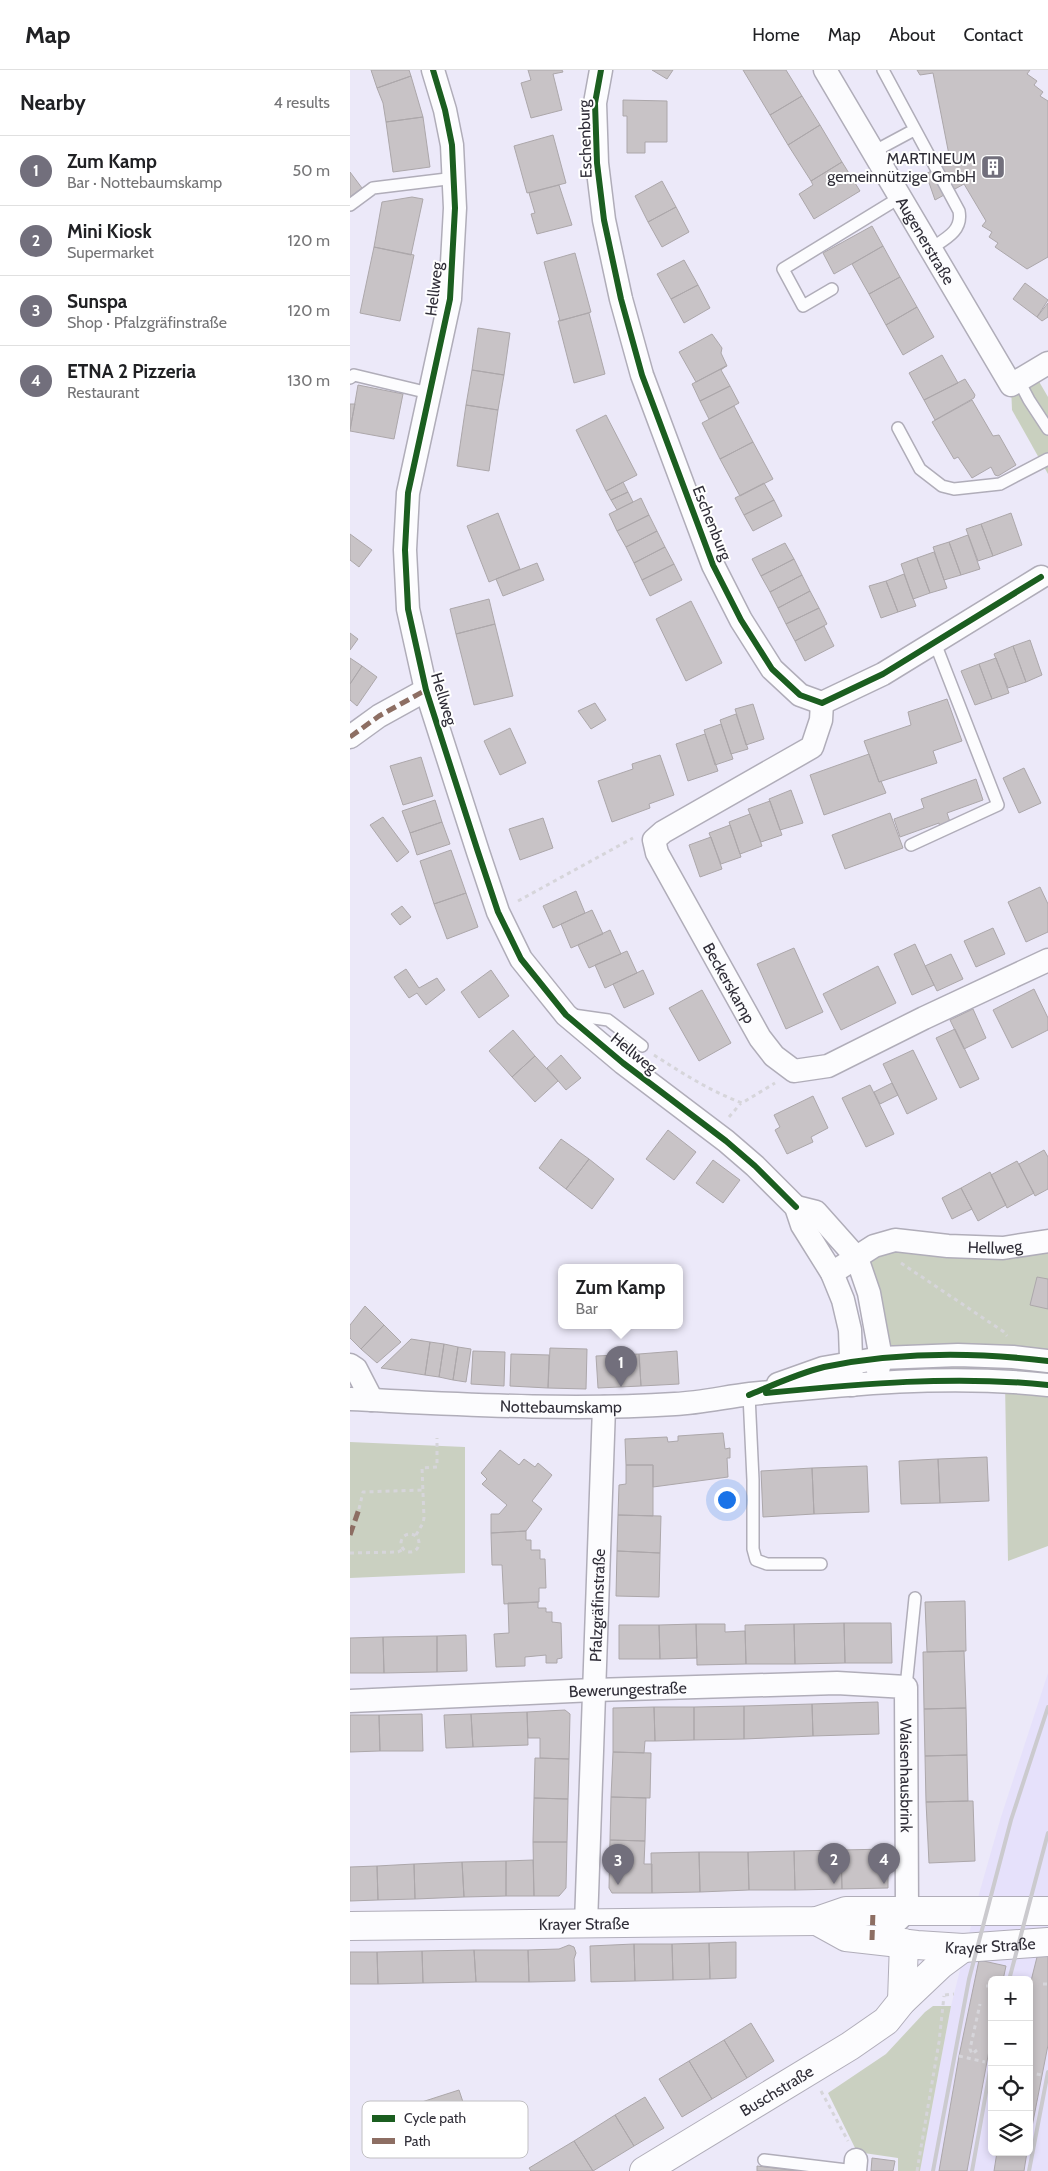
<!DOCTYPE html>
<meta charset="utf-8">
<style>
body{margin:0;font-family:Cabin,sans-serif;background:#f6f6f6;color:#202124}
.controls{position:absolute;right:15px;bottom:15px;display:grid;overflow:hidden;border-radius:8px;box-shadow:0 2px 8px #0003}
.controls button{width:45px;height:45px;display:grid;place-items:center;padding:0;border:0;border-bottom:1px solid #e0e0e0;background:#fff;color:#202124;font:25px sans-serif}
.you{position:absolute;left:376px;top:1429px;width:18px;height:18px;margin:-12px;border:4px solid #fff;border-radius:50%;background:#1a73e8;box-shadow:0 0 0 8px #1a73e833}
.badge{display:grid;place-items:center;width:32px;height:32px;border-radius:50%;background:#726f7c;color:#fff;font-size:16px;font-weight:700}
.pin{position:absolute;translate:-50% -41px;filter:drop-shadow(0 1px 2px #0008)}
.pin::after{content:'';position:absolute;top:26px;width:18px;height:15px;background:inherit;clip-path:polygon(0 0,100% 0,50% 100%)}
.popup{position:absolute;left:208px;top:1194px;width:125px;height:65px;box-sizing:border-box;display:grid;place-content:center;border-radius:8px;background:#fff;filter:drop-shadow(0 1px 4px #0005);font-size:16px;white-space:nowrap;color:#757577}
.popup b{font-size:19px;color:#202124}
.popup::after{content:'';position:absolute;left:50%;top:100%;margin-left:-10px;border:10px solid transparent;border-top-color:#fff}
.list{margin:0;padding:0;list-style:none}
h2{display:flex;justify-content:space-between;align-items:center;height:65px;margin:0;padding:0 20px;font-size:21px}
h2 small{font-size:16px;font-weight:400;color:#757577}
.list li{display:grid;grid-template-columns:32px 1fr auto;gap:15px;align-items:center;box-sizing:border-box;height:70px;padding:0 20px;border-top:1px solid #e0e0e0}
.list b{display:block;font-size:19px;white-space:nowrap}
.list p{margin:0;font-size:16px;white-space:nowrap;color:#757577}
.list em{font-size:16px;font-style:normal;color:#757577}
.icon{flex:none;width:28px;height:28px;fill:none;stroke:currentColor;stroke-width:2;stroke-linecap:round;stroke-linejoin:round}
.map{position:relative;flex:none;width:698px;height:2101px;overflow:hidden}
header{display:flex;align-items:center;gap:30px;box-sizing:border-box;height:70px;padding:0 25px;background:#fff;border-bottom:1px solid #e0e0e0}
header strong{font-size:24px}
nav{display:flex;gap:28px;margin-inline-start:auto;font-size:18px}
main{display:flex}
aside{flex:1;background:#fff}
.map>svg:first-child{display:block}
.built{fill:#e6e1fb;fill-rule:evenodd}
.green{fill:#cad0c1}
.forest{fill:#c9d0bf}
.building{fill:#c8c3c6;stroke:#aca7aa}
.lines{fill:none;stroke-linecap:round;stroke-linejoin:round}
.lane-casing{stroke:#b0adb9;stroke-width:14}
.street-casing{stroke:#b0adb9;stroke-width:25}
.secondary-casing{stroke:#b0adb9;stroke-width:30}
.path{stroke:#d6d5da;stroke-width:3;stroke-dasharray:4 4;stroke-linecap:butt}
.lane{stroke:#fcfcfe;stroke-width:11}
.street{stroke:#fcfcfe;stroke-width:22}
.secondary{stroke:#fcfcfe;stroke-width:28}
.rail{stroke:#cbcace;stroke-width:4}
.quiet{stroke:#8d6e63;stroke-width:5;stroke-dasharray:10 5;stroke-linecap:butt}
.cycleway-casing{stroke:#fff;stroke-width:9}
.cycleway{stroke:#1b5e20;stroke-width:6}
.labels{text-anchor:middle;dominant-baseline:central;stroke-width:4;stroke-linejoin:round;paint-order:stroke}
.street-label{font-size:16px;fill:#302e38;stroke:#fff}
.poi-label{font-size:16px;fill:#302e38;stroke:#fff;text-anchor:end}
.key{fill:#fff;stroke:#c1c0c3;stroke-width:1}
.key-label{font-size:14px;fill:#302e38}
</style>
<header>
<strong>Map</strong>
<nav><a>Home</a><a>Map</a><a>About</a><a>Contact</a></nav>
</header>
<main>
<aside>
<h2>Nearby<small>4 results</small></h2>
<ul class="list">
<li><span class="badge">1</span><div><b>Zum Kamp</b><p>Bar · Nottebaumskamp</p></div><em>50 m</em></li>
<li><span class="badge">2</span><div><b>Mini Kiosk</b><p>Supermarket</p></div><em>120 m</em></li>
<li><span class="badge">3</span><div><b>Sunspa</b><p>Shop · Pfalzgräfinstraße</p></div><em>120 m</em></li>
<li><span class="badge">4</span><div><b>ETNA 2 Pizzeria</b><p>Restaurant</p></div><em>130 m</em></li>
</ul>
</aside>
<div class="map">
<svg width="698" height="2101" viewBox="0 0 698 2101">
<rect width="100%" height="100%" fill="#ece9f9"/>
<path class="built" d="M698,1603V2101H570L601,1936L629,1824L651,1747ZM642,1910H679V2082H642Z"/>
<path class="green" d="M698,1174V1311L529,1312L508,1189L524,1178Z
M655,1312L698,1316V1476L658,1491Z
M0,1372L115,1377V1503L0,1508Z
M583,1936H601L570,2101H548V2088L507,2082L478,2023L536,1984L575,1942Z"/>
<path class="forest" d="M684,303L698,327V404L662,340L661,316Z"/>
<path class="building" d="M21,0H59L61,6L27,18Z
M178,0H212L213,2L203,4L212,40L181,48L171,13L181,10Z
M302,0H323L317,9Z
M393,0H436L452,26L420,45Z
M567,0H680L677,4L687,11L684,15L693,22L690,26L698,31V187L677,199L645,177L648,173L639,167L642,162L632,156L636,151L614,114L585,130L576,104L600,90L583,3L570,5Z
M61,6L73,47L36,52L33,33L27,18Z
M452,26L470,55L438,75L420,45Z
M273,30L317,31V72H295V83H277V46H273Z
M73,47L80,97L43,102L36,52Z
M470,55L492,92L461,111L438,75Z
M203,65L216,113L177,123L164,76Z
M492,92L510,121L464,149L449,124L463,115L461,111Z
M0,102L12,118L0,127Z
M312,111L326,137L298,152L285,126Z
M209,115L222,155L187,164L181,144L185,143L179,123Z
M62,127L73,129L61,185L24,177L32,132Z
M326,137L339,162L312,177L298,152Z
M522,156L533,176L484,204L473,183Z
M533,176L550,207L519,224L502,194Z
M24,177L64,185L50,251L10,243Z
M225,183L241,242L210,251L194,192Z
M334,190L348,215L321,229L307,204Z
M550,207L567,237L536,255L519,224Z
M675,213L698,230L687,247L663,229Z
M348,215L360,238L334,253L321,229Z
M698,233V247L692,251L687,247Z
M567,237L584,267L553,285L536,255Z
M239,243L255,304L224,313L208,251Z
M128,258L160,263L154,305L122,300Z
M362,264L372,278L371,283L377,296L346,312L329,282Z
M592,285L608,313L574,330L559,303Z
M376,296L371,300L380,316L350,331L342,314Z
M122,300L154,305L148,340L116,335Z
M615,309L625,325L624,328L585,350L574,330Z
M8,315L53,324L44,369L0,361Z
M380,316L389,333L359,349L350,331Z
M622,330L643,366L649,365L666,395L648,406L645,405L641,397L622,408L608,387L604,389L582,352Z
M0,334H5L0,359Z
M116,335L148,340L139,401L107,396Z
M384,336L403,372L370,389L352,353Z
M256,345L287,405L256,421L226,360Z
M403,372L423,409L390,426L370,389Z
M273,412L278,422L261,430L256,421Z
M414,413L424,430L394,445L385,428Z
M278,422L283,432L267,440L261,430Z
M291,428L299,445L267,461L259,444Z
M424,430L432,446L403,461L394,445Z
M148,443L170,499L139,512L117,456Z
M661,443L672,475L643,486L631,454Z
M299,445L307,461L276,477L267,461Z
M631,454L643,486L628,491L616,459Z
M307,461L315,477L284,493L276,477Z
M0,464L22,480L9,497L0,490Z
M618,465L630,499L611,505L599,472Z
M599,472L611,505L594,510L583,477Z
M435,473L444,489L411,506L402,489Z
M315,477L324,494L292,510L284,493Z
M584,482L597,518L580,523L567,488Z
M567,488L580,523L563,529L551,494Z
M444,489L452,505L420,522L411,506Z
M187,493L194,510L153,526L146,509Z
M324,494L332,510L300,526L292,510Z
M554,504L566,536L548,542L536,511Z
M452,505L460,521L428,538L420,522Z
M536,511L548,542L531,548L519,516Z
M460,521L469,538L436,554L428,538Z
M139,529L145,554L106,564L100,539Z
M341,531L372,593L336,611L306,549Z
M469,538L477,554L445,571L436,554Z
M145,554L163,626L124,635L106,564Z
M474,556L484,576L455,591L445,571Z
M0,563L8,569L0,580Z
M680,570L692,605L676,612L663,576Z
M663,576L676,612L658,618L644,584Z
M0,588L12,596L0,614Z
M646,588L659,623L642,629L629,594Z
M629,594L642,629L625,635L611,601Z
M12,596L27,607L7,636L0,630V614Z
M597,629L612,671L583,681L587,693L529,712L514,671L561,655L558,642Z
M245,633L256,650L241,659L228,641Z
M403,634L414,669L396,675L385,639Z
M386,644L398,679L381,684L370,650Z
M371,654L383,689L365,695L354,660Z
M160,658L176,693L150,705L134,671Z
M355,664L368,701L338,711L326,674Z
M519,684L529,712L531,711L536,723L474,745L460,705Z
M310,685L324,725L299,734L300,738L262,752L248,711L283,699L282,694Z
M71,687L83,726L53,735L40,696Z
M674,698L691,733L669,743L653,708Z
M626,709L633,730L597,743L601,755L590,758L589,753L550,767L544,749L574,738L571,729Z
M441,720L453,753L430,760L419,729Z
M85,730L92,752L60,763L52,741Z
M420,731L432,765L411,772L398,739Z
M540,743L553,778L495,799L482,765Z
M400,744L412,776L390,784L379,752Z
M33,747L59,782L47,792L20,755Z
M193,748L203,778L170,790L159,759Z
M92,752L100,774L67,785L60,763Z
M380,755L391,787L371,794L359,763Z
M361,767L372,799L350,807L339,775Z
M101,780L116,823L84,834L70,791Z
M690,817L698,834V862L676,872L658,832Z
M226,821L235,843L203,858L193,836Z
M116,823L128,857L97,869L84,834Z
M52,836L61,847L50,855L41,844Z
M242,840L253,864L221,878L211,854Z
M643,858L655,884L626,897L614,871Z
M260,860L271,884L239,898L228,875Z
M565,874L584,915L562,925L544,884Z
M444,878L473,942L436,959L407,894Z
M277,881L287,903L255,918L245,895Z
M601,884L613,909L587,921L575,896Z
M528,896L546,933L491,960L473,924Z
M56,899L69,918L87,908L95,920L76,935L67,923L59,928L44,907Z
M141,900L159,926L129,948L111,922Z
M293,900L304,924L274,938L263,914Z
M684,919L698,948V960L662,978L643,940Z
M352,920L381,973L349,991L319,938Z
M623,939L636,968L614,979L600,950Z
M605,959L629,1009L610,1018L586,968Z
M163,960L185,986L162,1007L139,981Z
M563,980L587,1029L557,1044L533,994Z
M211,985L231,1008L216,1020L197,998Z
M185,986L208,1011L185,1032L162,1007Z
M542,1013L548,1025L530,1034L524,1022Z
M520,1015L544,1064L516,1077L492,1028Z
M463,1026L478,1058L461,1067L463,1072L437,1084L425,1060L430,1057L424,1045Z
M318,1060L346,1082L324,1110L296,1089Z
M211,1069L239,1089L216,1119L189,1098Z
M694,1080L698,1087V1119L685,1126L669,1094Z
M239,1089L264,1109L242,1139L216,1119Z
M363,1090L390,1110L373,1133L346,1113Z
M667,1091L684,1123L657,1138L641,1105Z
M640,1102L656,1135L628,1151L611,1118Z
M611,1118L622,1139L602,1149L592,1128Z
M687,1207L698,1209V1239L680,1235Z
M15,1236L34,1255L11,1279L0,1268V1255Z
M34,1255L51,1272L27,1293L11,1279Z
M61,1269L80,1272L75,1305L31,1298Z
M80,1272L94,1274L89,1307L75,1305Z
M94,1274L108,1277L103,1310L89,1307Z
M108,1277L121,1279L116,1312L103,1310Z
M200,1278L237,1279L236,1319L198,1318Z
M123,1281L155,1282L154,1316L121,1314Z
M327,1281L329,1314L291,1316L289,1284Z
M161,1284L199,1285L198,1318L160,1316Z
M289,1284L291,1316L248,1318L246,1286Z
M373,1363L375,1379L380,1378V1388H377L378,1407L303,1417V1395H276L275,1369L317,1367L318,1372L328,1371V1366Z
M150,1380L169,1395L174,1389L185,1397L188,1393L202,1405L182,1431L192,1439L176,1461L141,1463V1444H149L157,1435L132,1414L137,1409L131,1403Z
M637,1387L639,1431L590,1433L588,1389Z
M588,1389L590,1433L551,1434L549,1391Z
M276,1395H303V1446L268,1445L269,1415L276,1414Z
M517,1396L519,1442L464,1444L462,1398Z
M462,1398L464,1444L413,1447L411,1401Z
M268,1445L311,1446L310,1483L267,1481Z
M176,1461V1470H181V1480H190V1489H195L196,1518H189V1532L154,1534L152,1495H142L141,1463Z
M267,1481L310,1483L309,1527L266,1526Z
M615,1531L616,1581L577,1582L575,1532Z
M188,1532V1538H196V1542H202V1552L211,1553L212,1588L207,1589V1593H196V1585L175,1587V1596L146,1597L144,1564L159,1563L158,1533Z
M494,1553H541L542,1593H495Z
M494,1553L495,1593L445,1594L444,1554Z
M346,1554L347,1588L310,1589L309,1555Z
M346,1554H375V1562L395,1561L396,1594L347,1595Z
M444,1554L445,1594H396L395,1555Z
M269,1555H309L310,1589H269Z
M116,1565L117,1601L87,1602V1566Z
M87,1566V1602L34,1603L33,1567Z
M33,1567L34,1603H0V1568Z
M614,1581L616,1638L574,1639L573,1582Z
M528,1632L529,1664L463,1666L462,1634Z
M462,1634L463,1666L394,1669V1636Z
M394,1636V1669L344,1670V1637Z
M304,1637L305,1671H295L294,1683L263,1682V1638Z
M304,1637H344V1670L305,1671Z
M616,1638L617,1685L575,1686L574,1639Z
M215,1640L220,1644L219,1689L190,1688V1668H178L177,1642Z
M177,1642L178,1675L123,1677L121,1644Z
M72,1644L73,1681H30L29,1645Z
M121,1644L123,1677L96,1678L94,1645Z
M0,1645H29L30,1681L0,1682Z
M263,1682L301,1683L300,1728L261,1727Z
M617,1685L618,1731L576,1732L575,1686Z
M185,1688L219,1689L218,1729L184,1728Z
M261,1727L296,1728L295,1771L260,1770Z
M184,1728L218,1729L217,1772H183Z
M618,1731H623L625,1791L579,1793L576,1732Z
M260,1770L295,1771L294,1794H302V1823H262L259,1818Z
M183,1772H217L216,1818L209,1826H184Z
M538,1779V1818L492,1819L491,1780Z
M491,1780L492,1819L445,1820L444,1781Z
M444,1781L445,1820H399L398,1782Z
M349,1782L350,1822L302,1823L301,1783Z
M349,1782H398L399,1820L350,1822Z
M183,1790L184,1826H156V1791Z
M156,1791V1826L114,1827L112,1792Z
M112,1792L114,1827L65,1829L64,1794Z
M64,1794L65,1829L28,1830L27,1796Z
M27,1796L28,1830L0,1831V1797Z
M386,1872V1908L360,1909L359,1873Z
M359,1873L360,1909L323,1910L322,1874Z
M284,1874H322L323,1910L285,1911Z
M284,1874L285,1911L241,1912L240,1876Z
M219,1875L224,1877L226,1883L224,1889L225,1911L179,1912L178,1880L209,1879Z
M689,1879L698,1882V1975L679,2072V1919Z
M124,1880L126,1912L73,1913L72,1881Z
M124,1880H178L179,1912H126Z
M72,1881L73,1913L28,1914L27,1882Z
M0,1882H27L28,1914H0Z
M629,1890L656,1896L653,1910H642V1964L617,2101H589L609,1986Z
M401,1953L424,1991L397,2008L374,1970Z
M374,1970L397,2008L362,2029L339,1991Z
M339,1991L362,2029L332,2047L309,2009Z
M109,2020L115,2038L25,2067L19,2049Z
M295,2027L314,2058L284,2076L265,2045Z
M265,2045L284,2076L243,2101L224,2071Z
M224,2071L243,2101H181L179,2098Z
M647,2082H677L674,2101H644Z
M522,2088L545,2091L543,2101H521Z
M407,2096L448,2101H407Z"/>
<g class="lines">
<defs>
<path id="lane" d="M533,0L609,141C613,161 595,169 580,179
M523,82L564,60
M0,135L23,118L105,108
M482,219L453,236L433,199L549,128
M0,308L4,305L79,323
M669,311L679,330L698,359
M548,358L570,399L592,416L604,419L650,414L698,389
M561,775L648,735L585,573
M223,945L258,950L292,976
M399,1325L403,1410V1479L406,1490L417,1494H471
M556,1617L565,1528
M414,2090L505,2101"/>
<g id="street">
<path d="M83,0L95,40L102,75L105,138L100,229L58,423L55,480L58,539L76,620L128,782L148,842L171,889L216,945L273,993L376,1071L405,1096L446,1137L452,1155L482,1203L493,1230L500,1260L502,1315"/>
<path d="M251,0L245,33L247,93L254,150L271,229L292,305L363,495L391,550L422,599L450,625L472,633L533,604L691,507"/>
<path id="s1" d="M475,0L661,315L698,293"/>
<path id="s2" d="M472,633L471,650L462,677L313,762L304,770L307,783L410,968L424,986L444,1001L478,996L574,948L698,890"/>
<path d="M0,667L29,646L76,620"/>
<path d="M446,1137L466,1142L507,1188L519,1223L525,1256L531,1288L528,1301"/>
<path id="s3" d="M482,1203L524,1176L545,1170L598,1176L653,1178L698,1171"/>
<path d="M0,1295L6,1299L22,1330"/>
<path d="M428,1314L473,1298L531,1288L608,1285L663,1287L698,1291"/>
<path id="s4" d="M0,1329C108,1334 217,1341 325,1334C350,1333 375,1327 400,1324C499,1314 599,1304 698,1315"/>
<path id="s5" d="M0,1631L244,1620L487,1613L556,1617L557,1841L527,1870"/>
<path id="s6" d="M236,1854L254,1337"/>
<path d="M505,2101L506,2090"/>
</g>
<g id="secondary">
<path id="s7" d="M467,1851L496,1867L567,1875L613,1878L698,1872"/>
<path id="s8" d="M0,1856L467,1851L496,1841H698"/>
<path d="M552,1931L554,1873"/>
<path id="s9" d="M294,2101L500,1976L536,1951L552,1931L590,1895L613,1878"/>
</g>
</defs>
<use href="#lane" class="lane-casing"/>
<use href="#street" class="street-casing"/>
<use href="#secondary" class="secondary-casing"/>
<path class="path" d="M168,831L283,768
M304,985C332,1003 360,1021 392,1033L425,1013
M379,1047L391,1033
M551,1193L654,1262L657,1266
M9,1439L13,1422L72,1420
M51 1473a9 9 0 1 1 18 0a9 9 0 1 1-18 0Z
M66,1465L73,1453L74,1448L72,1398L87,1397V1368
M0,1483L48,1482L54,1479
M693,1914H698
M636,1916H642
M595,1925L604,1924
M627,1980L622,1984L620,1979L630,1934
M609,1986L635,1992
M679,2002L691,2005
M471,2021L498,2071
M567,2101L589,1972L594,1926"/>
<use href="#lane" class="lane"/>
<use href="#street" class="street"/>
<use href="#secondary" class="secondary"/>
<path class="rail" d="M659,1910L698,1763
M583,2101L619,1909L661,1750L698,1637
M622,2101L642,1989
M679,2101L698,2002"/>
<path class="quiet" d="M0,667L29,646L76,620
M0,1465L9,1439
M522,1870L523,1841"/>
<defs>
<path id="cycleway" d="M83,0L95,40L102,75L105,138L100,229L58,423L55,480L58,539L76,620L128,782L148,842L171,889L216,945L273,993L376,1071L405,1096L446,1137
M251,0L245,33L247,93L254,150L271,229L292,305L363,495L391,550L422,599L450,625L472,633L533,604L691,507
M416,1323C510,1314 604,1305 698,1315
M399,1325C423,1315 449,1303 474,1297C548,1282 624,1282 698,1291"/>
</defs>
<use href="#cycleway" class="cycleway-casing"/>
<use href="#cycleway" class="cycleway"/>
</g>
<defs>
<symbol id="building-square" viewBox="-11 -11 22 22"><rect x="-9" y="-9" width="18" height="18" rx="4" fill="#726f7c" stroke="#fff"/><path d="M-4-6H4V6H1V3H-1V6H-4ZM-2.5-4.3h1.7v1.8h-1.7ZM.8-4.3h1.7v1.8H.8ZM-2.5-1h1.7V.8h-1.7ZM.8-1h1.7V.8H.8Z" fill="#fff"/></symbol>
</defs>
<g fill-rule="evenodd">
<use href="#building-square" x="629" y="83" width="28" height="28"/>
</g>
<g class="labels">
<g class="street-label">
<text transform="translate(235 69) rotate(-92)">Eschenburg</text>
<text stroke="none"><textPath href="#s1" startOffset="198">Augenerstraße</textPath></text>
<text transform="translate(84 219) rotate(-83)">Hellweg</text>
<text transform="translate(362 453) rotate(68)">Eschenburg</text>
<text transform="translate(94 629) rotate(73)">Hellweg</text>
<text stroke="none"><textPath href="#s2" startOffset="391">Beckerskamp</textPath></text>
<text transform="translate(284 983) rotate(39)">Hellweg</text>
<text stroke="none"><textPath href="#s3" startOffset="172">Hellweg</textPath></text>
<text stroke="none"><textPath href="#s4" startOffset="211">Nottebaumskamp</textPath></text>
<text stroke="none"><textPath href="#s6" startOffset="319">Pfalzgräfinstraße</textPath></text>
<text stroke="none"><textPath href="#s5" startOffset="278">Bewerungestraße</textPath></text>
<text stroke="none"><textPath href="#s5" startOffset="645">Waisenhausbrink</textPath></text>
<text stroke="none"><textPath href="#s8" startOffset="234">Krayer Straße</textPath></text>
<text stroke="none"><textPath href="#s7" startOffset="178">Krayer Straße</textPath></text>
<text stroke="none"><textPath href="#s9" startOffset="155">Buschstraße</textPath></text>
</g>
<g class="poi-label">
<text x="626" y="88">MARTINEUM<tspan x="626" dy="18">gemeinnützige GmbH</tspan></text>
</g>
</g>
<rect x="12" y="2031" width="166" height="57" rx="8" class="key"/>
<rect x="22" y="2045" width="23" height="7" fill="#1b5e20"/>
<rect x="22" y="2068" width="23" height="6" fill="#8d6e63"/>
<g class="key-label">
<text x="54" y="2053">Cycle path</text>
<text x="54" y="2076">Path</text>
</g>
</svg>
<div class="controls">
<button>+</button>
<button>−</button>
<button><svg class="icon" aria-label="locate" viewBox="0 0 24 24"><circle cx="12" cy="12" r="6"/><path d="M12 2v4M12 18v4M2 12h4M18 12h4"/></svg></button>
<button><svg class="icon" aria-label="layers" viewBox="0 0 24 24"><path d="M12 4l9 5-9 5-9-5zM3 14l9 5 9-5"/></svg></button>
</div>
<div class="you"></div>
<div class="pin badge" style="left:271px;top:1317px">1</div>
<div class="popup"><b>Zum Kamp</b>Bar</div>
<div class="pin badge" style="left:484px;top:1814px">2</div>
<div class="pin badge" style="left:268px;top:1815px">3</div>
<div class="pin badge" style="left:534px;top:1814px">4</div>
</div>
</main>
